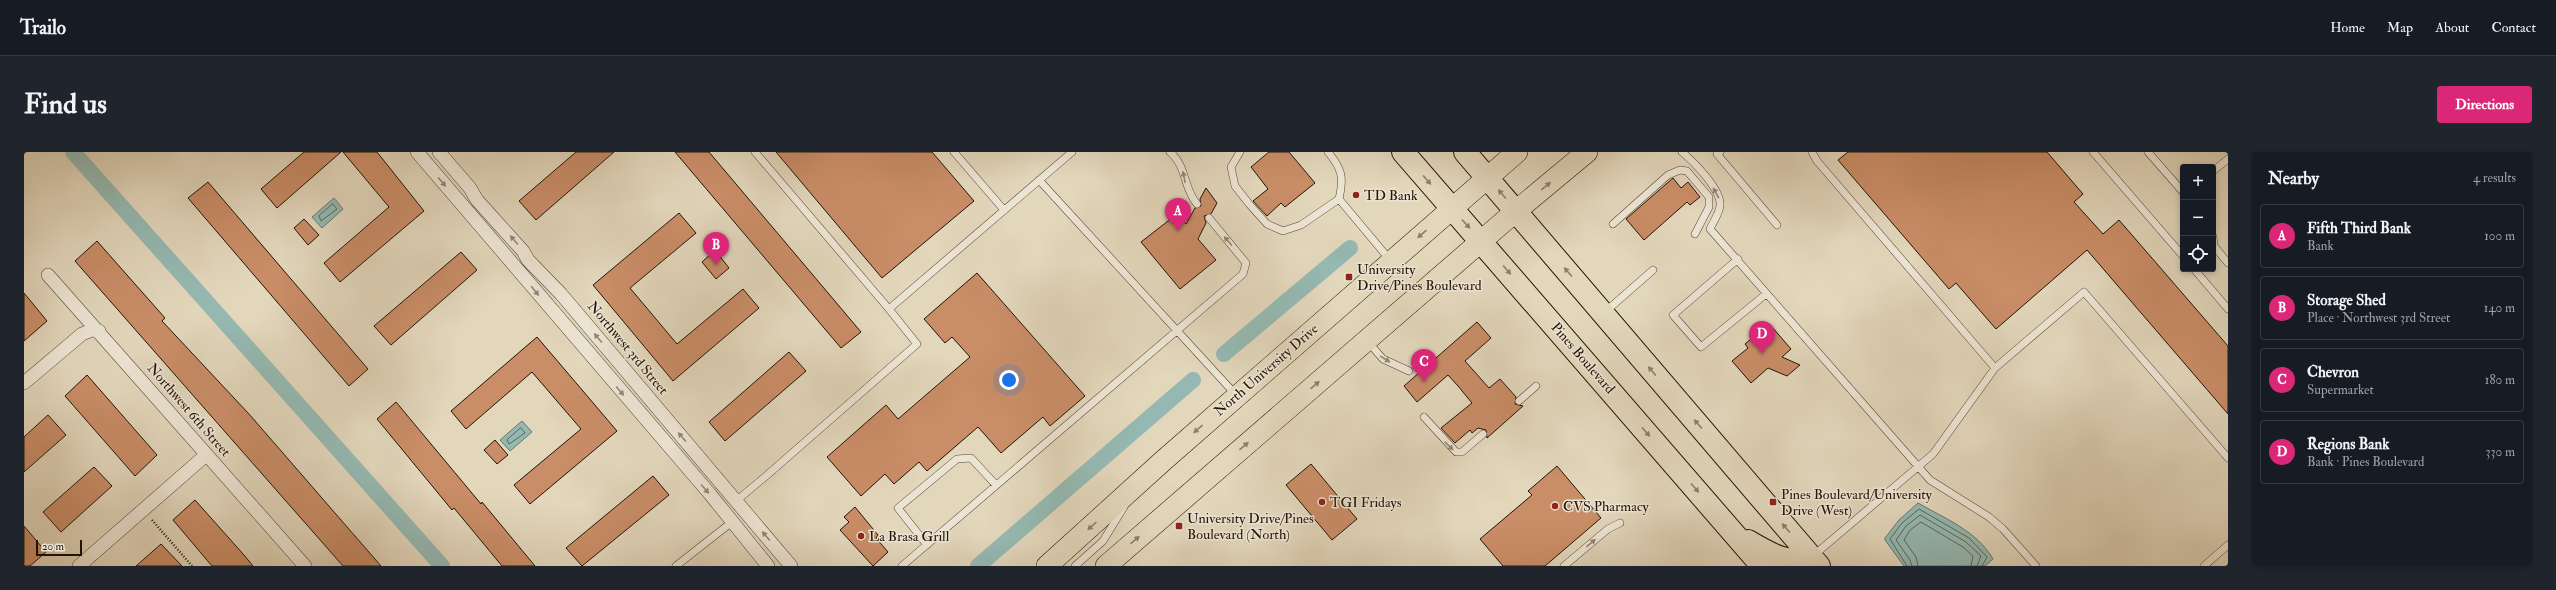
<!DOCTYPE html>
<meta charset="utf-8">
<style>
body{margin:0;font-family:"IM FELL Double Pica",serif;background:#20242c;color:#f1f3f6}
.controls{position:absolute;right:12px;top:12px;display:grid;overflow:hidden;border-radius:4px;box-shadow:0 2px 6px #0003}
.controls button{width:36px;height:36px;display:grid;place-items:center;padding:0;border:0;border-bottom:1px solid #363941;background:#171b24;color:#f1f3f6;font:20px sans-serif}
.scale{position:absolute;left:12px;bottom:10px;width:46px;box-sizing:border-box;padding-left:4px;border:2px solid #211406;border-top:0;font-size:11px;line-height:14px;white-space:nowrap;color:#211406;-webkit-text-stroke:3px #ece4d3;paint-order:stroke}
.you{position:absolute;left:985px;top:228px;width:14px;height:14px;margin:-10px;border:3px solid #fff;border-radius:50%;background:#1a73e8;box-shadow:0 0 0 6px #1a73e833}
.badge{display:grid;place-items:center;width:26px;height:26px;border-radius:50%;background:#db2777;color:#fff;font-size:13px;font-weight:700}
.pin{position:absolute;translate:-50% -33px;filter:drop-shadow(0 1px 2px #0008)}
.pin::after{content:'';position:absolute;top:21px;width:14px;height:12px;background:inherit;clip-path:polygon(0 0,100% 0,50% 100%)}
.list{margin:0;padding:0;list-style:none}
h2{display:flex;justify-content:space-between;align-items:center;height:52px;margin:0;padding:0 16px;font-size:17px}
h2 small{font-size:13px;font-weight:400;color:#9ea1a6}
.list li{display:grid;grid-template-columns:26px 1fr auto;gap:12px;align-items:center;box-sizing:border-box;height:64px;margin:0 8px 8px;padding:0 8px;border:1px solid #363941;border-radius:4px}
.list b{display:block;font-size:15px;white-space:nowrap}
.list p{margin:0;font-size:13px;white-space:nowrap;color:#9ea1a6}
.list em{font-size:13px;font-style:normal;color:#9ea1a6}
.icon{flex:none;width:22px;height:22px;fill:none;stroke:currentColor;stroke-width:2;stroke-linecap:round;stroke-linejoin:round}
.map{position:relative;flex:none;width:2204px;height:414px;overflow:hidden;border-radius:4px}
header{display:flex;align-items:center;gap:24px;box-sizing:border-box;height:56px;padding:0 20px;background:#171b24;border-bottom:1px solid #363941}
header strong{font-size:19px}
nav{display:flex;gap:22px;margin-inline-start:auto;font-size:14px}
.intro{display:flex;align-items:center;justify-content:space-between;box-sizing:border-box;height:96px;padding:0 24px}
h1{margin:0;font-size:28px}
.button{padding:10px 18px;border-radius:4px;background:#db2777;color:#fff;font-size:14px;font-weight:700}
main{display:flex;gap:24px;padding:0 24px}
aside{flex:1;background:#171b24;border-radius:4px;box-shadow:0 2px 6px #0003}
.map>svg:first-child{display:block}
.water{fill:#95b9b2;stroke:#67776d}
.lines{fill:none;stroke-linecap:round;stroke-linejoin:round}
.shore{stroke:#5b665c;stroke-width:1}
.canal{stroke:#95b9b2;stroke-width:16}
.building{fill:#c98d67;stroke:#211406}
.lane-casing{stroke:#514433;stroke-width:8}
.street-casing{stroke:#514433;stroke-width:14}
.primary-casing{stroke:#211406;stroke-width:22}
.highway-casing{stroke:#211406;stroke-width:24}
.path{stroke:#211406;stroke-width:2.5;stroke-dasharray:1 2;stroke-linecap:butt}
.lane{stroke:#ece4d3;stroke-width:7}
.street{stroke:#ece4d3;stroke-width:13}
.primary{stroke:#e2d6bb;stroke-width:21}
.highway{stroke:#e2d6bb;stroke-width:22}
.oneway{fill:#918677}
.oneway2{fill:#8b7f6a}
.poi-dot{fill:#8f2418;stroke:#ece4d3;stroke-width:1.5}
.labels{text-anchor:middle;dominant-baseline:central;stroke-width:3;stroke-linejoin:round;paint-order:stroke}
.poi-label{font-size:14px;fill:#211406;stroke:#ece4d3;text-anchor:start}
.street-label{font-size:14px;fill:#211406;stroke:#ece4d3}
</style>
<header>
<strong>Trailo</strong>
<nav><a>Home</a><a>Map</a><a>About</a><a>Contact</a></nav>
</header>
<div class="intro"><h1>Find us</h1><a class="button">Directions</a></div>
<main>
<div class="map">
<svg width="2204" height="414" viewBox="0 0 2204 414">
<rect width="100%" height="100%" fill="#e2d6bb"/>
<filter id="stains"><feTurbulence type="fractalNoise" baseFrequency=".005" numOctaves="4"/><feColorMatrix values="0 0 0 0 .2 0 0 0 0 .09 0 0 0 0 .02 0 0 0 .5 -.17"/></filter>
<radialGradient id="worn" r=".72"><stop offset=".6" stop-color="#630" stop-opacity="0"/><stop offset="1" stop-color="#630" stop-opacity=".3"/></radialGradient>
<path class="water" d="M310,46L319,57L298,76L288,65Z
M498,269L508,280L486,299L476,288Z
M1894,351C1920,366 1953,379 1969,407L1961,414H1880L1861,388V386L1875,368Z"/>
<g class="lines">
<path class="shore" d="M309,52L313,57L297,69L295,64Z
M497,276L501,281L485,292L483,288Z
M1883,414L1866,387L1878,371L1895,357L1945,386L1963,405L1958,414
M1888,414L1886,408L1872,388L1882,374L1896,363L1942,390L1957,404L1953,414
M1894,414L1892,405L1880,388L1886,378L1897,370L1939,395L1949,404L1947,414"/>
<path class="canal" d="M49,0L418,414
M1200,202L1326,96
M954,414L1169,228"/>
</g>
<path class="building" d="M280,0H317L253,56L237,37Z
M319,0H353L400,59L316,130L300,111L365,55Z
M552,0H590L512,68L495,49Z
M651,0H685L837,180L817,196Z
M752,0H908L950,49L858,126Z
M1245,0H1265L1291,31L1261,55L1257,51L1243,64L1229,49L1244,37L1227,15Z
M1824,0H2023L2059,42L2050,50L2079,82L2095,68L2204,194V262L2063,98L1972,177L1932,131L1925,137L1814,8Z
M1649,26L1657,36L1664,30L1676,45L1666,53L1663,50L1620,88L1602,67Z
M184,30L344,217L325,234L164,46Z
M1182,36L1193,51L1187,62L1180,64L1182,71L1174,87L1192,108L1156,137L1117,90L1153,62L1162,72L1171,56L1177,54L1176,47Z
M655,61L672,81L606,136L653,192L719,137L735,156L649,229L569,133Z
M280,67L295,83L284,93L270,76Z
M73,89L141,166L138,169L225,262L357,414H319L123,191L51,109Z
M691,98L705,116L692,127L678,110Z
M437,100L453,118L367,193L350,174Z
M953,121L1061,244L1026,274L1019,265L977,301L954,275L903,319L895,310L870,332L861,322L837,344L803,305L862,253L874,267L946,205L928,185L921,191L900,167Z
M0,141L23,169L0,189Z
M1453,170L1467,186L1441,209L1465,236L1476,227L1492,245L1491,252L1499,254L1463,286L1462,278L1454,276L1448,281L1446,278L1431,291L1417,276L1448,251L1434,234L1424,223L1393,250L1380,234Z
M1748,175L1767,197L1758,205L1776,213L1763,224L1744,216L1727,231L1708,209L1724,196L1721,192L1739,177L1741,180Z
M513,185L593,279L506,352L490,333L557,277L508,220L442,277L427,259Z
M765,200L782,219L701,289L685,270Z
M63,223L133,303L111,324L41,244Z
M372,250L457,352L458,350L511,414H478L430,356L428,358L353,267Z
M24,263L42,283L0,320V285Z
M471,288L484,303L473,312L460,298Z
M1287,312L1333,367L1308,388L1262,333Z
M1533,314L1577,366L1521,414H1479L1456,387L1508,343L1504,339Z
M70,315L88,334L37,380L19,360Z
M629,324L645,343L558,414L542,396Z
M171,348L220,403L229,414H188L149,368Z
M831,355L854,383L852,386L864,400L849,414L816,378L825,370L820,365Z
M0,374L22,400L6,414H0Z
M137,392L158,414H112Z"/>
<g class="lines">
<defs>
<path id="lane" d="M731,0L865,157
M930,0L980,58
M1146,0C1163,14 1159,36 1173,52
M1216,0L1207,15L1211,34L1226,53L1243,72L1259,79L1277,73L1315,47C1320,25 1318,17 1304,0
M1658,0C1670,10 1698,38 1696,54C1695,62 1689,70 1686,77L1906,328L1965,365L1979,377L2012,414
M1696,0L1693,2L1753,73
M1788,0L1793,9L1971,216
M2069,0L2159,104
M2124,0L2159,40
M2189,19L2204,7
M1015,28L1212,243
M1315,47L1366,108
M1589,72L1644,23L1656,18L1663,19L1685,45V55L1671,82
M2189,85L2190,94L2204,111
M1714,107L1649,163L1677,195L1742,142
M2170,117L2204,157
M1581,160L1629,118
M1344,190L1359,207L1385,219
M1495,249L1512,234
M1400,265L1432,300H1438L1459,282
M712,349L742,324L893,192L865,157L1048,0
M903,393L874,356L933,307L947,306L972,333
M1789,404L1909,302L1971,216L2060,140L2204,306
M652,414L708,370
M878,414L1219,122L1222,111L1185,66
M1051,414L1079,389L1100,355
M1540,414L1584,377L1596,371
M2180,414L2204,393"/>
<path id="street" d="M393,0L686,342L744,414
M415,0L446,36L453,48L499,99L504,108L537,142L767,414
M24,123L281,414
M0,231L58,182L68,178L75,179
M55,414L182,303"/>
<path id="primary" d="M1023,414L1140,308L1493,0
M1082,414L1492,59L1563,0"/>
<path id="highway" d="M1379,0L1738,414
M1441,0L1795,414
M1724,389C1745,401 1764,414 1787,405"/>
</defs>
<use href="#lane" class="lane-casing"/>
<use href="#street" class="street-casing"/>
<use href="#primary" class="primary-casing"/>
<use href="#highway" class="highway-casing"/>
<path class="path" d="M128,368L168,414"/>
<use href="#lane" class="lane"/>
<use href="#street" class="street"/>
<use href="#primary" class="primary"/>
<use href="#highway" class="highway"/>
</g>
<defs><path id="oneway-solid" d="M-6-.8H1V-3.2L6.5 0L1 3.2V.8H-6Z"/></defs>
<g class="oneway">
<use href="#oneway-solid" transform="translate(1160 25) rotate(-101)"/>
<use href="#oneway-solid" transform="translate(418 30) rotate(50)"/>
<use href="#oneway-solid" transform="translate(1692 41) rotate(-119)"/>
<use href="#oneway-solid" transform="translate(490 88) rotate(-131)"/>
<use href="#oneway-solid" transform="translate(1204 89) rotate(-130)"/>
<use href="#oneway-solid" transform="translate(511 139) rotate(51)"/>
<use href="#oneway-solid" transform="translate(574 186) rotate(-130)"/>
<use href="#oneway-solid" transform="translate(1361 207) rotate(32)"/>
<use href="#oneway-solid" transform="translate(596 239) rotate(50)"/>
<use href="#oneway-solid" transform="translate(658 285) rotate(-131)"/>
<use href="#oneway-solid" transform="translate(1425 294) rotate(44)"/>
<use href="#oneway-solid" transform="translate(681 337) rotate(48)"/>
<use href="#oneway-solid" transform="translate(742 384) rotate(-130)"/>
<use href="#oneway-solid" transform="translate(1567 391) rotate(-40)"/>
</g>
<g class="oneway2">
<use href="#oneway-solid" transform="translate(1403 28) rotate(49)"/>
<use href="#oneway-solid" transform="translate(1522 34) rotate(-40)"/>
<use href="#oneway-solid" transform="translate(1478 42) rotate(-130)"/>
<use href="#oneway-solid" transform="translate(1442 72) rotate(47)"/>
<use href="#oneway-solid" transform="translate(1398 82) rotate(139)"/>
<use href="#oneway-solid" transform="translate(1483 118) rotate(49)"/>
<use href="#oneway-solid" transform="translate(1544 120) rotate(-131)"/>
<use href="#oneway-solid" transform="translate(1628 219) rotate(-130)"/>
<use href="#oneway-solid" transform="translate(1291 233) rotate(-41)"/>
<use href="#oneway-solid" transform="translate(1674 272) rotate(-131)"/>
<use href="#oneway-solid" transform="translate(1174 277) rotate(139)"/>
<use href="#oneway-solid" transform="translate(1622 280) rotate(49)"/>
<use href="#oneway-solid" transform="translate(1220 294) rotate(-41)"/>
<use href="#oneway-solid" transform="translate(1671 336) rotate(49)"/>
<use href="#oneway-solid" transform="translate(1068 374) rotate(138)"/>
<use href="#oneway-solid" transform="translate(1762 376) rotate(-131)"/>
<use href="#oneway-solid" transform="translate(1111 388) rotate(-41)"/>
</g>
<g class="poi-dot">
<circle cx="1332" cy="43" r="4"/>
<rect x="1321" y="121" width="8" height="8" rx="2"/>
<circle cx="1298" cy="350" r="4"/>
<rect x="1745" y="346" width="8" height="8" rx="2"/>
<circle cx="1531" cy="354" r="4"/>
<rect x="1151" y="370" width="8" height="8" rx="2"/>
<circle cx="837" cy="384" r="4"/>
</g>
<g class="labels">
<g class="poi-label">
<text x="1340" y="43">TD Bank</text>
<text x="1333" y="117">University<tspan x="1333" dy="16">Drive/Pines Boulevard</tspan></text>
<text x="1757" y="342">Pines Boulevard/University<tspan x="1757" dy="16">Drive (West)</tspan></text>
<text x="1306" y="350">TGI Fridays</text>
<text x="1539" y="354">CVS Pharmacy</text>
<text x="1163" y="366">University Drive/Pines<tspan x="1163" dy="16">Boulevard (North)</tspan></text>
<text x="845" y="384">La Brasa Grill</text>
</g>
<g class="street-label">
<text transform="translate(604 196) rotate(50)">Northwest 3rd Street</text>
<text transform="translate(1559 206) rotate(49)">Pines Boulevard</text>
<text transform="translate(1242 218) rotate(-41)">North University Drive</text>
<text transform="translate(165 258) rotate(49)">Northwest 6th Street</text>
</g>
</g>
<rect width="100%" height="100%" filter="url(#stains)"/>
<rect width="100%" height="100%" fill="url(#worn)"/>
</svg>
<div class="controls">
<button>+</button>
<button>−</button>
<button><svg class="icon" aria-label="locate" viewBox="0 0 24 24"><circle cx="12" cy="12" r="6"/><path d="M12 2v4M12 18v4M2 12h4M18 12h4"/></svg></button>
</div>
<div class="scale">20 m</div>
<div class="you"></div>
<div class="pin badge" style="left:1154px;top:79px">A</div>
<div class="pin badge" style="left:692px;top:113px">B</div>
<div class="pin badge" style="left:1400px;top:230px">C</div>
<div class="pin badge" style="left:1738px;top:202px">D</div>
</div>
<aside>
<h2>Nearby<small>4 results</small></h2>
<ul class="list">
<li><span class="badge">A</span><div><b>Fifth Third Bank</b><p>Bank</p></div><em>100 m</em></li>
<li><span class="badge">B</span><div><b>Storage Shed</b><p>Place · Northwest 3rd Street</p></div><em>140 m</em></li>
<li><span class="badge">C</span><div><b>Chevron</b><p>Supermarket</p></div><em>180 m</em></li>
<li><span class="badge">D</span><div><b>Regions Bank</b><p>Bank · Pines Boulevard</p></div><em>330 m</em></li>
</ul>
</aside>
</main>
